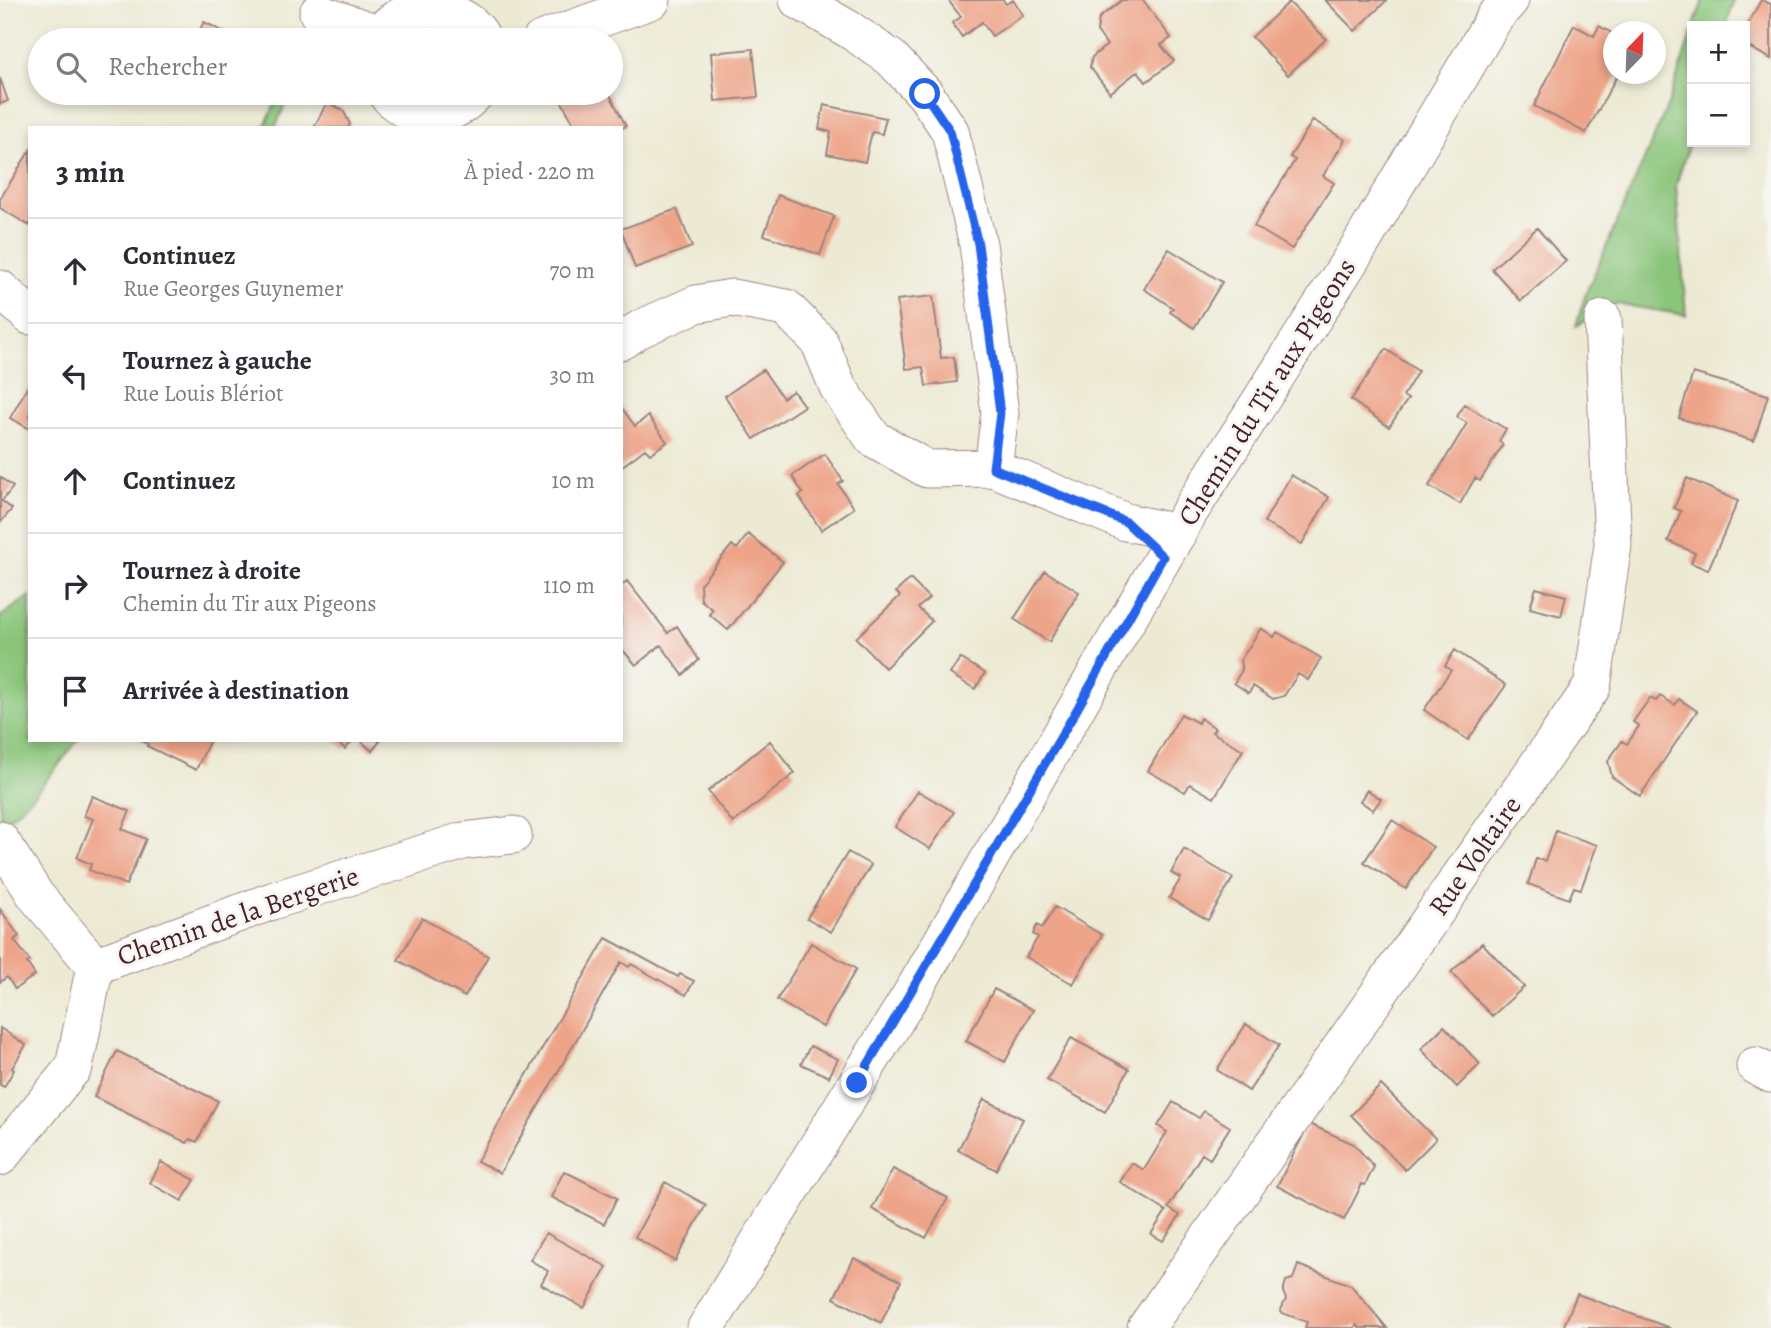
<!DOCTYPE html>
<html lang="fr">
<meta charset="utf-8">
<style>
body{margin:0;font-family:Alegreya,serif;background:#f7f7f7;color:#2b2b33}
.controls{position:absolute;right:21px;top:21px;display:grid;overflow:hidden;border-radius:0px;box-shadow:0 4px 10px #0003}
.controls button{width:63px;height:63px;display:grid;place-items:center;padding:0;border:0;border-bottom:2px solid #e1e1e2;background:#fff;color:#2b2b33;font:35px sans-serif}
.compass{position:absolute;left:1603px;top:21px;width:63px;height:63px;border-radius:50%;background:#fff;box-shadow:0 4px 10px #0003;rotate:23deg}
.stop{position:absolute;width:21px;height:21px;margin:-16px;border:5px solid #2563eb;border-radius:50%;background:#fff}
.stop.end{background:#2563eb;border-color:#fff;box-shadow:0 2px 7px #0008}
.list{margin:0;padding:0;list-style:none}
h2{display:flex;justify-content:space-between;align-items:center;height:91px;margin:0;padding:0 28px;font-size:30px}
h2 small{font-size:23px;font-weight:400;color:#7c7c81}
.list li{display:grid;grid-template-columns:46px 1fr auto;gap:21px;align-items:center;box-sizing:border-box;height:105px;padding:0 28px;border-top:2px solid #e1e1e2}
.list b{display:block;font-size:26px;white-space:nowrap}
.list p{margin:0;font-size:23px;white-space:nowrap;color:#7c7c81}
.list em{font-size:23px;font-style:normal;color:#7c7c81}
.icon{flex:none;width:38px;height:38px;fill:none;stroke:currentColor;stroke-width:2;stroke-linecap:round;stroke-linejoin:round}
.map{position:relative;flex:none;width:1771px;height:1328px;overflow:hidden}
.search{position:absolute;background:#fff;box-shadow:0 4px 10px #0003;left:28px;top:28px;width:595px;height:77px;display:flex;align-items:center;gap:18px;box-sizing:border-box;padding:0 24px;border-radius:38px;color:#7c7c81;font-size:26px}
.panel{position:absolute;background:#fff;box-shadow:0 4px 10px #0003;left:28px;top:126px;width:595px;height:616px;border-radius:0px}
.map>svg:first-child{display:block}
.green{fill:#8ac57a;stroke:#6a7252;stroke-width:2}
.building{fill:#eea489}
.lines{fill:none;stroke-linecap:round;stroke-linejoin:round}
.minor-casing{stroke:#9c8480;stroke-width:39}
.minor{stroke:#fff;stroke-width:37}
.route{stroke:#2563eb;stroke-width:9}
.labels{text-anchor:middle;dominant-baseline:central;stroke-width:6;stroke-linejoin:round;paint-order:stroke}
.street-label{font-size:28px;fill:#4a1f2b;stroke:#f6f6f2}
</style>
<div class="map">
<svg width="1771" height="1328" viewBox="0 0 1771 1328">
<rect width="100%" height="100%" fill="#f6f6f2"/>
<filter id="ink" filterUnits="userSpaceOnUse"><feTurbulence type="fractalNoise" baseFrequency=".0143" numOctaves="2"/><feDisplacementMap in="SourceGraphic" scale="14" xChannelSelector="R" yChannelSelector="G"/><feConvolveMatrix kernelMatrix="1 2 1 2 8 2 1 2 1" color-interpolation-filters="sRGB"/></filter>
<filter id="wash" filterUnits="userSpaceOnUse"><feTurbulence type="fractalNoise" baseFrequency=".00686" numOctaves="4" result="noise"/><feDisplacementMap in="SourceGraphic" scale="28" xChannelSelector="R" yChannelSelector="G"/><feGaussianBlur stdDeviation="1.57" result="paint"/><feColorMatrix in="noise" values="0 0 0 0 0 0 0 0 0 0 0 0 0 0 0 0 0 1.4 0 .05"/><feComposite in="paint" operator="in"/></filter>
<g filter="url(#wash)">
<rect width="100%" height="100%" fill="#edead4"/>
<path class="green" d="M1703,0H1734L1726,26H1694Z
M402,27H450L461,40H391Z
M1692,32V134L1676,185L1686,315L1617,304L1576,326L1586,293L1668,105Z
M280,93H290L275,128H264Z
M30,596V740H78C58,765 27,809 0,824V617Z"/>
<g id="blocks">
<path class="building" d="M948,0H1003L1006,4L1013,0L1023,15L992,36L982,22L962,37L952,23L961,17Z
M1122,0H1143L1171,38L1161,45L1174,61L1146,82L1138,71L1110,93L1090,67L1092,57L1107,45L1097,31L1099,18Z
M1325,0H1387L1355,31Z
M1761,0L1771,4V59L1745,45V30Z
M1289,2L1326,39L1288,75L1252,37Z
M204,22L240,40H194Z
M1574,25L1594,36L1599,26L1614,34V74H1618L1586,133L1534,106Z
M753,49L758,97L715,101L711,53Z
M0,78L8,101L0,104Z
M557,93H609L626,126L622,128H576Z
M327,102L343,110L350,124L348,128H314Z
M824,105L886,118L882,134L872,132L865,162L827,154L831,132L819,129Z
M1313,120L1345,140L1323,176L1334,183L1292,249L1254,226L1295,160L1290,157Z
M30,150V226L0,208V199Z
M778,195L834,216L820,255L764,235Z
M677,209L692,247L635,268L621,229Z
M1537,228L1566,261L1521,301L1492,269Z
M1169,249L1222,282L1194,328L1170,312L1173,308L1144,289Z
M933,296L941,358L954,357L957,382L926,386L923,367L906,369L897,300Z
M1386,349L1418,371L1403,396L1408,399L1389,427L1351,400Z
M763,370L783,398L793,391L804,406L754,439L725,396Z
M1693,373L1768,395L1754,441L1679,418Z
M27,388L30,390V429L10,418Z
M1464,404L1506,429L1499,441L1503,445L1480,481L1475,478L1460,504L1429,486L1467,423L1457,417Z
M621,407L635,426L648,416L667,442L650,454L645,449L621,467Z
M825,454L843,481L838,484L854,508L821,530L799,496L803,493L792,476Z
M1291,475L1329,497L1302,544L1264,522Z
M0,477L13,487L2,501L12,509L0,523Z
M1687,478L1738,501L1708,570L1691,563L1695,553L1668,541L1681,511L1674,508Z
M748,534L783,562L728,630L709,614L713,610L701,600L700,584L732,545L737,549Z
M1045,571L1079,592L1049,642L1014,619Z
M910,579L929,598L918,608L932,621L885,668L856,638L900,596L896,592Z
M627,581L668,633L677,626L699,660L683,675L661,645L636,665L621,648V586Z
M1536,588L1566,596L1561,616L1530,608Z
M1261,628L1274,637L1277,632L1321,658L1308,680L1298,674L1284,696L1273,699L1253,686L1249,693L1234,683L1242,670L1240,661Z
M1455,650L1506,685L1468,740L1424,710L1451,670L1445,666Z
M960,658L985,673L975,689L950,674Z
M1660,696L1675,705L1679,699L1697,711L1640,796L1612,777L1608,761L1622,741L1627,744L1639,726L1633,722L1650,698L1656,701Z
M1181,714L1198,723L1200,718L1215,728L1212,732L1243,750L1214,798L1190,784L1185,792L1148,771Z
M140,740H210L196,770L147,746L148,744Z
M335,740H353L345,749Z
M360,740H381L372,751Z
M770,741L795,773L733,823L708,791Z
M1367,790L1381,799L1373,810L1360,801Z
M918,791L954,812L930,849L895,827Z
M92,796L130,811L122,829L146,839L126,885L89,870L91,864L77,858L93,819L84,816Z
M1392,820L1433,847L1406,889L1364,862Z
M1556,831L1597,845L1581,889L1574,887L1569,899L1528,884L1536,859L1545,861Z
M1184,849L1233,878L1208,920L1169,898L1181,878L1171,873Z
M848,852L871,865L831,932L807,918Z
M1055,907L1102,935L1073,984L1026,957L1038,937L1033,934L1037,925L1042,928Z
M0,909L19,936L14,940L30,961L27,963L35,975L15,989L7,977L0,982Z
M422,918L488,956L465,997L398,960Z
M606,938L678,977L680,974L694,981L686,995L631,964L629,967L621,962L500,1173L477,1161Z
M811,943L856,969L823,1027L777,1000Z
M1482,943L1524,987L1492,1016L1451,972Z
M994,989L1033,1010L1005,1062L966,1041Z
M1246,1024L1279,1045L1249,1091L1217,1070Z
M1444,1026L1480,1064L1457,1087L1421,1049Z
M0,1028L26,1045L12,1068L14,1070L4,1087L0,1085Z
M1071,1038L1129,1069L1105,1112L1047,1080Z
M810,1046L838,1059L829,1077L801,1064Z
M117,1051L218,1101L197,1142L190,1139L187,1143L94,1097Z
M1381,1085L1436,1139L1405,1170L1351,1115Z
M984,1099L1023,1119L996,1170L958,1150Z
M1173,1102L1199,1118L1204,1111L1230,1127L1210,1159L1202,1154L1168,1208L1180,1215L1163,1241L1151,1234L1166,1211L1120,1182L1132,1163L1144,1170L1167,1132L1158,1126Z
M1309,1124L1354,1144L1374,1167L1365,1185L1362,1184L1344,1220L1277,1186Z
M161,1162L195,1180L182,1201L150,1183Z
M893,1169L948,1198L926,1238L872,1209Z
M564,1171L617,1198L604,1224L551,1197Z
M665,1182L706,1205L675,1261L635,1237Z
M546,1233L607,1267L584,1308L541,1284L548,1271L530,1260Z
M854,1258L901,1281L881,1323L834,1298Z
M1298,1265L1351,1285L1387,1328H1359L1357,1325L1353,1328H1305L1307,1322L1280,1312L1286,1299L1283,1292L1286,1281L1293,1279Z
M1577,1294L1670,1328H1563Z"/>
</g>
</g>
<g filter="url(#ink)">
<use href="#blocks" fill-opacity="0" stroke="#9c8480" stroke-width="2"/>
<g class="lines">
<defs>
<path id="minor" d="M798,0L850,30L891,58L925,94L950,131L978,244L1000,413L993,468
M318,13L380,34
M378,40C394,0 465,0 483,40
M541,40L652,0
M386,93C412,124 449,122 476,93
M0,289L30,316
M621,341L642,328L696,304L732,298L786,308L819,341L838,387L873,438L927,469L993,468L1126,522L1178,533
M0,840L36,896L95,966
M1755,1066L1771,1074
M0,1157L74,1067L95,966L272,901L463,841L513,835
M706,1328L915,988L1190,511L1362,242L1495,17L1510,0
M1146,1328L1592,687L1613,545L1603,319"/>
</defs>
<use href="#minor" class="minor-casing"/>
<use href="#minor" class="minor"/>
</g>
</g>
<g class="lines" filter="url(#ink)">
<path class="route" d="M857,1083L1076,711L1163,557L1126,522L993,468L1000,413L978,244L950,131L925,94"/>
</g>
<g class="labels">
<g class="street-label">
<text transform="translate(1267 392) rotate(-58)">Chemin du Tir aux Pigeons</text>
<text transform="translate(1475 856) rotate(-55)">Rue Voltaire</text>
<text transform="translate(238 916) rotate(-19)">Chemin de la Bergerie</text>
</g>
</g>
</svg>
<div class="controls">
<button>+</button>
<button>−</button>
</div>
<svg class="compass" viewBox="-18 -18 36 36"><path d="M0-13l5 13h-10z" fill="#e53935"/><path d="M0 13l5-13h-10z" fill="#7c7c81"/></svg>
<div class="stop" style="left:925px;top:94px"></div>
<div class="stop end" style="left:857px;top:1083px"></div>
<div class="search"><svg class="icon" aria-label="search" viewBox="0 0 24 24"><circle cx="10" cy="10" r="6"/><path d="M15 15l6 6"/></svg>Rechercher</div>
<section class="panel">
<h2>3 min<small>À pied · 220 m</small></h2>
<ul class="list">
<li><svg class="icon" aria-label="ahead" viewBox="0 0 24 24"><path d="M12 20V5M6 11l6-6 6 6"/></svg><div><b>Continuez</b><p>Rue Georges Guynemer</p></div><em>70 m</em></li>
<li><svg class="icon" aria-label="left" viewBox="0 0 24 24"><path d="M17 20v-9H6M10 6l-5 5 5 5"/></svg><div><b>Tournez à gauche</b><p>Rue Louis Blériot</p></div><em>30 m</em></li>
<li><svg class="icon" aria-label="ahead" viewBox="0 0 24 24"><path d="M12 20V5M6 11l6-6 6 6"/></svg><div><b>Continuez</b></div><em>10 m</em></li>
<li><svg class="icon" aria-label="right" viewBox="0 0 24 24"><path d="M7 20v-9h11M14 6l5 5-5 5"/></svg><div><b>Tournez à droite</b><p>Chemin du Tir aux Pigeons</p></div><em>110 m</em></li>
<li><svg class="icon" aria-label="arrive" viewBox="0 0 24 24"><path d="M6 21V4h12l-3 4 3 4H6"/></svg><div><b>Arrivée à destination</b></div></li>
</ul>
</section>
</div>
